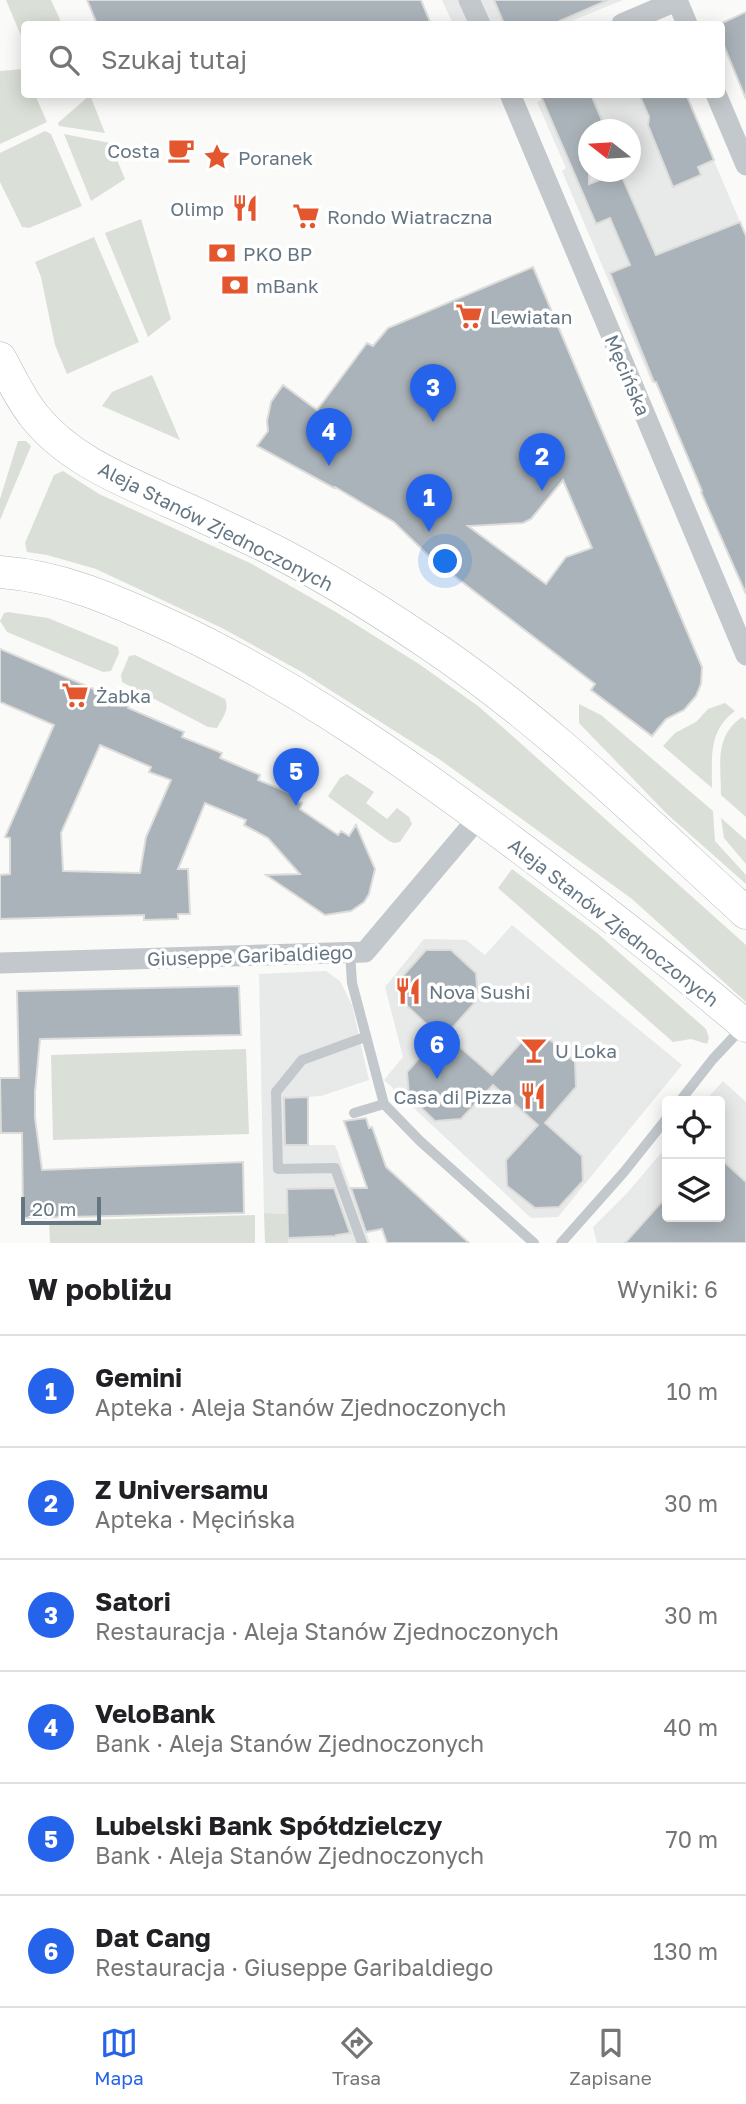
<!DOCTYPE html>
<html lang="pl">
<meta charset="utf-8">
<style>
body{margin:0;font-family:"Golos Text",sans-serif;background:#f6f6f6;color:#202124}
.controls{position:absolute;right:21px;bottom:21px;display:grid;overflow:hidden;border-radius:7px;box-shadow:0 4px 18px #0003}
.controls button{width:63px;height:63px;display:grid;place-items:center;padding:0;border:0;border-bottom:2px solid #e0e0e0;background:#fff;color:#202124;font:35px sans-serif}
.compass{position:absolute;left:578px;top:119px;width:63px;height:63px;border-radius:50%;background:#fff;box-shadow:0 4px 18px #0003;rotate:287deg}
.scale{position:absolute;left:21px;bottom:18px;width:80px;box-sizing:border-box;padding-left:7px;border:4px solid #657683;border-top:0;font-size:19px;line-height:24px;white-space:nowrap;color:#657683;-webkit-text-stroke:5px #fff;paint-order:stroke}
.you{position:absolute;left:446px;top:562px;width:24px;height:24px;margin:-18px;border:5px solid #fff;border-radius:50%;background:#1a73e8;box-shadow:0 0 0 10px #1a73e833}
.badge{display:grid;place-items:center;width:46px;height:46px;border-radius:50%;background:#2563eb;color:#fff;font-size:23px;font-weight:700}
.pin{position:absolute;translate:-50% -58px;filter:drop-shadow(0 2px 4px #0008)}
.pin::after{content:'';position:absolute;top:37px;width:24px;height:21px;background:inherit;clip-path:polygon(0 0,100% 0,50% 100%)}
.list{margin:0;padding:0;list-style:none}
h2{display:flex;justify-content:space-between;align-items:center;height:91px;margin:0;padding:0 28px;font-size:30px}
h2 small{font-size:23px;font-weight:400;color:#757577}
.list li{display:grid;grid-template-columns:46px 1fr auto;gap:21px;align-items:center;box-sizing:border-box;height:112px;padding:0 28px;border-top:2px solid #e0e0e0}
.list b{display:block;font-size:26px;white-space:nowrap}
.list p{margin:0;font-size:23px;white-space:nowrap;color:#757577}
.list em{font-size:23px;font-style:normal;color:#757577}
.icon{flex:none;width:38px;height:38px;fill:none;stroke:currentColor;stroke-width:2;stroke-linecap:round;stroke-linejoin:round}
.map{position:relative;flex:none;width:746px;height:1243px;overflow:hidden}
.search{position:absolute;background:#fff;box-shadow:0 4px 18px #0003;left:21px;right:21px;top:21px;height:77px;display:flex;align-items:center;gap:18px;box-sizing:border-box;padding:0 24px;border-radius:7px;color:#757577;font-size:26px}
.sheet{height:763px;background:#fff}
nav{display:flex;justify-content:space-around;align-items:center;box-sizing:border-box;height:98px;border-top:2px solid #e0e0e0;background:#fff;font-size:19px;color:#757577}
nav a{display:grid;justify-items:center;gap:4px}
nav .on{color:#2563eb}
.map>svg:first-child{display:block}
.built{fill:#e8e9e9;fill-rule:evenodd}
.green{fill:#dadfd7}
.building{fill:#aab3b9;stroke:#dcdcda;stroke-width:2;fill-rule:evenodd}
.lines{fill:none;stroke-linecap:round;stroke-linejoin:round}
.secondary-casing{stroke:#b3babf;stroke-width:33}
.service{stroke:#c3c8cc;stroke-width:10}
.minor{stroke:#c3c8cc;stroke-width:21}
.secondary{stroke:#fff;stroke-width:32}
.labels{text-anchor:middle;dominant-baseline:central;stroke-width:7;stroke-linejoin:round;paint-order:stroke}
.poi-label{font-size:19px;fill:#657683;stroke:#fff;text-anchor:start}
.street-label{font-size:19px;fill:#657683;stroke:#fff}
</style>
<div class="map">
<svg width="746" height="1243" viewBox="0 0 746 1243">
<rect width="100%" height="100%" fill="#fafaf8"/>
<path class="built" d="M442,0H623L564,24H453Z
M553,94L686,95L746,236V346L652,383L562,171L566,168L537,102ZM588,130H630V172H588Z
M512,925L682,1065L558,1217L531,1218L384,1080L403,1057L385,987L424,939L466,940L485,955Z
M326,971L340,981L352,1005L369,1080L321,1096L307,1097L308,1145H335L370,1243H288L287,1214L264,1213L259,974Z
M723,1081L746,1102V1243H597L593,1227L628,1192L667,1146V1217H720V1101H705Z"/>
<path class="green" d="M6,0H51L62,24H24V43Z
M24,69V94L35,95L47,122L0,144V71Z
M90,95L105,133L59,126L58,123Z
M45,131L51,134L82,206L29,228L22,227L0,182V153Z
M64,134L110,143L125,179L91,201Z
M141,219L171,319L148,337L105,233Z
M94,237L139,342L67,374L55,345L41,277L35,262Z
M152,375L180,440L102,406L112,392Z
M18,441H26L31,446L0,520V499Z
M63,471L99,494L252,564L336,612L419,664L478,706L508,732L746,945V1002L632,899L439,759L300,671L222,628L96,569L47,555L27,552L25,543L54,475Z
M8,612L48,618L118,647L119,653L111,671L103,672L7,632L0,621L4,613Z
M135,655L225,699C230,710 222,718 217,728L208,727L122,682L121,675L129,656Z
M725,703L735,711C708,731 712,758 712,788L663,746L675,733L696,722L708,709Z
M579,704L601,715L713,811L715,841L746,875V884L667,814L579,723Z
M742,717L746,720V817L721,795C721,764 714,737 742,717Z
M347,774L374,792L366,803L387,819L397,808L409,817L412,824L400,842L394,843L389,841L330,798L328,796L340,778Z
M721,818L746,840V864L724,838Z
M512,869L597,933L706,1029L709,1038L707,1044L691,1039L673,1042L498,888Z
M246,1049L249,1134L53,1140L51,1055Z
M264,1213L287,1214L288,1243H265Z
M255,1215V1243H50L49,1221Z"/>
<path class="building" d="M87,0H421L431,24H97Z
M494,0H608L553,24H504Z
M746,12V99L722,41V23Z
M540,94H591L606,130H589V184L620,172L656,255L740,222L746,236V594L701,492L702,491L656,382H654L610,273L630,265L610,218L596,224Z
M639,94H686L714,160L698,167L701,175L673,187L648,125L649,117Z
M533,267L702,667L701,684L696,696L684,710L666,719L652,736L591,690L595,684L431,558L394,522L335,487L334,488L257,446L268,431L267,421L271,402L283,385L317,410L367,343L373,346L388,328ZM563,480L592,548L566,557L546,584L468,526L523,523L531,519Z
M0,649L129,704L128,708L184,732L182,737L222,753L220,758L260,775L258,780L298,796L296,801L302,803L300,809L338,835L341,831L349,836L356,825L375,869L369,894L364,902L351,911L325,915L266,875L300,874L268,838L244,825L246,820L205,803L178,869H188L190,914H178V919L144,920V915L0,919V875L10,874V838L5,837L54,725L0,702ZM100,745L151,767L149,772L171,780L146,837L140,873L63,871L61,833Z
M426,950H451L476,973L478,999L446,1035L492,1075L523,1040L548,1038L575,1062L576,1087L545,1123L582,1156L583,1181L559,1207L535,1208L507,1186L506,1160L538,1125L493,1085L461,1119L435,1121L409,1096L407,1072L439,1036L404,1003L402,977Z
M239,986L241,1035L40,1039L35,1092V1118L42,1170L243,1162L244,1213L23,1218L22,1133H1L0,1078H19L17,991Z
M308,1097V1145H285L284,1098Z
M366,1118L369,1128L372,1127L386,1167L469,1243H387L382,1229L366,1232L351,1188H367L344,1121Z
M720,1158L746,1182V1243H625L667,1196V1217H720Z
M334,1188L350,1233L336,1235V1236L288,1238L287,1189Z"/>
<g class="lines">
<defs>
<path id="secondary" d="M0,358C11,378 21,400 35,417C69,459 120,479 168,501C199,514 229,529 259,543C316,571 371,605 423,640C541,718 642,818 746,913
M0,572C65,577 116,601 175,628C296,685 407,763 514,843C593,902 671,962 746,1026"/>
</defs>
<use href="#secondary" class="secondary-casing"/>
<path class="service" d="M350,953L352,983L384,1104L420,1141L534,1243
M680,1101L713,1059L744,1026
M354,1113L384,1104
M362,1243L335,1168L278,1169L276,1092L302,1060L365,1037
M561,1243L624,1172L667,1118"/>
<path class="minor" d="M469,0L480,24
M677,0L687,24
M622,24L678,0
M510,94L746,655
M716,94L746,165
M0,963L365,952L479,817"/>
<use href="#secondary" class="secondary"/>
</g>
<defs>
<symbol id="cafe-bare" viewBox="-9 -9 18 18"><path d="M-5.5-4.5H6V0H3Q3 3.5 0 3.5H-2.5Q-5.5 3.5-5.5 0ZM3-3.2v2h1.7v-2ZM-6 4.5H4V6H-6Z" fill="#e4572e" stroke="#fff" stroke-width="2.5" paint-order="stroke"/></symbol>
<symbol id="sight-bare" viewBox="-9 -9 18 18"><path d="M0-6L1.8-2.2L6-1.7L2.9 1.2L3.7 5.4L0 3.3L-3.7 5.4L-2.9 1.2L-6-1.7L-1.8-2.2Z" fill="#e4572e" stroke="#fff" stroke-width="2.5" paint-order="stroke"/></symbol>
<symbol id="restaurant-bare" viewBox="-9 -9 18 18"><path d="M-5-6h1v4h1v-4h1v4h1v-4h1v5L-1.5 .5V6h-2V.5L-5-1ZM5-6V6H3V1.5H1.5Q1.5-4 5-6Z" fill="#e4572e" stroke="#fff" stroke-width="2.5" paint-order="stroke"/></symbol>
<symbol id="supermarket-bare" viewBox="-9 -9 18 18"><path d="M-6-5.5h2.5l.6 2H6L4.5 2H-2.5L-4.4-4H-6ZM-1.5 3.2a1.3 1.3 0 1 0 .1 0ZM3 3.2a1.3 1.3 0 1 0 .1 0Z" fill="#e4572e" stroke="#fff" stroke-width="2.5" paint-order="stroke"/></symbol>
<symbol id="bank-bare" viewBox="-9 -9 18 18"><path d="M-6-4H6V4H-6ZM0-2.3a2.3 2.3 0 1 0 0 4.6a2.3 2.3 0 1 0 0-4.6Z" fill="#e4572e" stroke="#fff" stroke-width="2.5" paint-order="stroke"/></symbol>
<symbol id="bar-bare" viewBox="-9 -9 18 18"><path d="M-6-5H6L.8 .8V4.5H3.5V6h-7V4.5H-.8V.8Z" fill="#e4572e" stroke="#fff" stroke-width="2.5" paint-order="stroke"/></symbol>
</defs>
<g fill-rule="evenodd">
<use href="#cafe-bare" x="162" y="131" width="38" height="38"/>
<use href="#sight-bare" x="198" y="138" width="38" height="38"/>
<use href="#restaurant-bare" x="226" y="189" width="38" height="38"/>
<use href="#supermarket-bare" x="287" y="197" width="38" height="38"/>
<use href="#bank-bare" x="203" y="234" width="38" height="38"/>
<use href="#bank-bare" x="216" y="266" width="38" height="38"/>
<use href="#supermarket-bare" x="450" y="297" width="38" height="38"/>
<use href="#supermarket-bare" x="56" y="676" width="38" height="38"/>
<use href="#restaurant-bare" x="389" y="972" width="38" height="38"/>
<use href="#bar-bare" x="515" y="1031" width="38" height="38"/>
<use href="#restaurant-bare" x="514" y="1077" width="38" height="38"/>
</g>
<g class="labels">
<g class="poi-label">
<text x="160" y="150" text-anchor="end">Costa</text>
<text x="238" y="157">Poranek</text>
<text x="224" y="208" text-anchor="end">Olimp</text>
<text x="327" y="216">Rondo Wiatraczna</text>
<text x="243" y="253">PKO BP</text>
<text x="256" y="285">mBank</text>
<text x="490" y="316">Lewiatan</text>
<text x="96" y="695">Żabka</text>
<text x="429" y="991">Nova Sushi</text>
<text x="555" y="1050">U Loka</text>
<text x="512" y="1096" text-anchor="end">Casa di Pizza</text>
</g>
<g class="street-label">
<text transform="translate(628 375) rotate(67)">Męcińska</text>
<text transform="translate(216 526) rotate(27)">Aleja Stanów Zjednoczonych</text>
<text transform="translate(614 922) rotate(38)">Aleja Stanów Zjednoczonych</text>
<text transform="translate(250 955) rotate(-2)">Giuseppe Garibaldiego</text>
</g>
</g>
</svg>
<div class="controls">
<button><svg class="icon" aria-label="locate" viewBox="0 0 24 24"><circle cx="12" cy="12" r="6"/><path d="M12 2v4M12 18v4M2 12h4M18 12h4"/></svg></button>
<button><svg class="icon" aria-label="layers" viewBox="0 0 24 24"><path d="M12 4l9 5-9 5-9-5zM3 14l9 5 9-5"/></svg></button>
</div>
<svg class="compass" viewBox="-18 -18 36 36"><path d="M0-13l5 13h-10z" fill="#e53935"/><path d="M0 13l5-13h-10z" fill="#757577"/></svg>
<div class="scale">20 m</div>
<div class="you"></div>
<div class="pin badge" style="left:429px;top:532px">1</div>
<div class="pin badge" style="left:542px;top:491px">2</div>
<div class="pin badge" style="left:433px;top:422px">3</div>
<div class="pin badge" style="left:329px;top:466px">4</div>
<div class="pin badge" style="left:296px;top:806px">5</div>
<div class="pin badge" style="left:437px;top:1079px">6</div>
<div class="search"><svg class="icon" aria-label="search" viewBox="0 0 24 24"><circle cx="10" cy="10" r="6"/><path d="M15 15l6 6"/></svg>Szukaj tutaj</div>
</div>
<section class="sheet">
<h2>W pobliżu<small>Wyniki: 6</small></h2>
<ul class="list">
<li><span class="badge">1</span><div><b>Gemini</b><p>Apteka · Aleja Stanów Zjednoczonych</p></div><em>10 m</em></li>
<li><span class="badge">2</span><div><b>Z Universamu</b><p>Apteka · Męcińska</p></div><em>30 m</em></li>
<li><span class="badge">3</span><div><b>Satori</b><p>Restauracja · Aleja Stanów Zjednoczonych</p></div><em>30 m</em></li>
<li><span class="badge">4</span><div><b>VeloBank</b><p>Bank · Aleja Stanów Zjednoczonych</p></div><em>40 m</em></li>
<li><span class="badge">5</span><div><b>Lubelski Bank Spółdzielczy</b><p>Bank · Aleja Stanów Zjednoczonych</p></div><em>70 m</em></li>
<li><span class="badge">6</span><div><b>Dat Cang</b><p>Restauracja · Giuseppe Garibaldiego</p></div><em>130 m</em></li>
</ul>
</section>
<nav>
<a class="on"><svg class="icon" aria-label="map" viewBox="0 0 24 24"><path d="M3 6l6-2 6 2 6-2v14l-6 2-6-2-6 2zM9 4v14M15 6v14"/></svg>Mapa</a>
<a><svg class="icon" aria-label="directions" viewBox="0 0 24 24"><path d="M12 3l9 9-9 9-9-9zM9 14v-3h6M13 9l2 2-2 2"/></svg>Trasa</a>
<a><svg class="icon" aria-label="saved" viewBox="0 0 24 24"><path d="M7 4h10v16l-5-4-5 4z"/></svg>Zapisane</a>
</nav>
